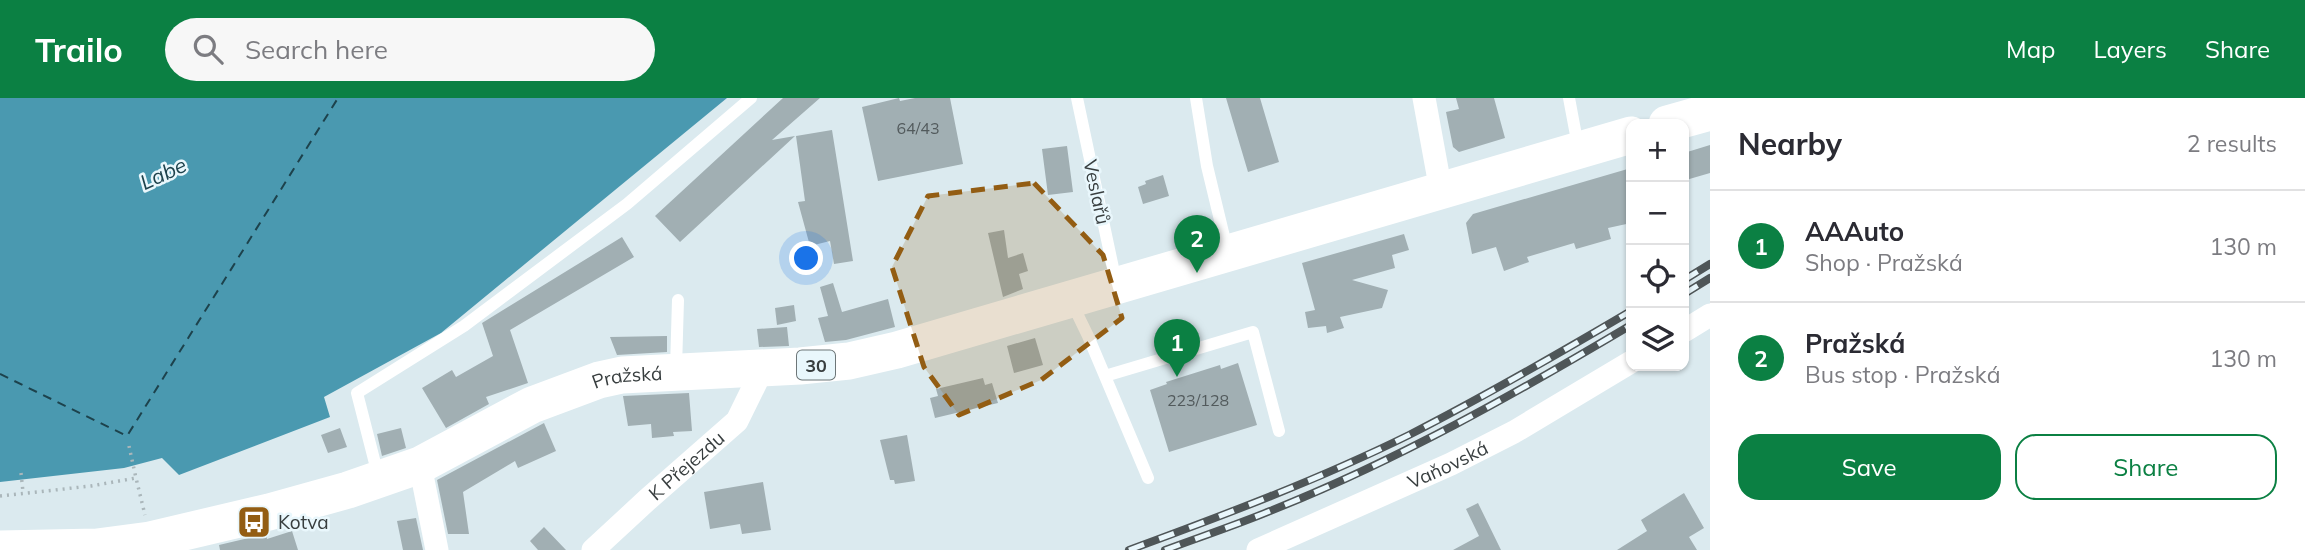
<!DOCTYPE html>
<meta charset="utf-8">
<style>
body{margin:0;font-family:Mulish,sans-serif;background:#f7f7f7;color:#2b2b33}
.controls{position:absolute;right:21px;top:21px;display:grid;overflow:hidden;border-radius:14px;box-shadow:0 2px 5px #0004}
.controls button{width:63px;height:63px;display:grid;place-items:center;padding:0;border:0;border-bottom:2px solid #e1e1e2;background:#fff;color:#2b2b33;font:35px sans-serif}
.you{position:absolute;left:807px;top:161px;width:24px;height:24px;margin:-18px;border:5px solid #fff;border-radius:50%;background:#1a73e8;box-shadow:0 0 0 10px #1a73e833}
.badge{display:grid;place-items:center;width:46px;height:46px;border-radius:50%;background:#0b8043;color:#fff;font-size:23px;font-weight:700}
.pin{position:absolute;translate:-50% -58px;filter:drop-shadow(0 2px 4px #0008)}
.pin::after{content:'';position:absolute;top:37px;width:24px;height:21px;background:inherit;clip-path:polygon(0 0,100% 0,50% 100%)}
.list{margin:0;padding:0;list-style:none}
h2{display:flex;justify-content:space-between;align-items:center;height:91px;margin:0;padding:0 28px;font-size:30px}
h2 small{font-size:23px;font-weight:400;color:#7c7c81}
.list li{display:grid;grid-template-columns:46px 1fr auto;gap:21px;align-items:center;box-sizing:border-box;height:112px;padding:0 28px;border-top:2px solid #e1e1e2}
.list b{display:block;font-size:26px;white-space:nowrap}
.list p{margin:0;font-size:23px;white-space:nowrap;color:#7c7c81}
.list em{font-size:23px;font-style:normal;color:#7c7c81}
.actions{display:flex;gap:14px;padding:21px 28px}
.actions a{flex:1;padding:16px 0;border:2px solid #0b8043;border-radius:21px;text-align:center;font-size:24px;color:#0b8043}
.actions .main{background:#0b8043;color:#fff}
.icon{flex:none;width:38px;height:38px;fill:none;stroke:currentColor;stroke-width:2;stroke-linecap:round;stroke-linejoin:round}
.map{position:relative;flex:none;width:1710px;height:452px;overflow:hidden}
header{display:flex;align-items:center;gap:42px;box-sizing:border-box;height:98px;padding:0 35px;background:#0b8043;color:#fff}
header strong{font-size:33px}
nav{display:flex;gap:38px;margin-inline-start:auto;font-size:24px}
.search{width:490px;height:63px;background:#f7f7f7;display:flex;align-items:center;gap:18px;box-sizing:border-box;padding:0 24px;border-radius:38px;color:#7c7c81;font-size:26px}
main{display:flex}
aside{flex:1;background:#fff}
.map>svg:first-child{display:block}
.water{fill:#4a99b0}
.lines{fill:none;stroke-linecap:round;stroke-linejoin:round}
.ferry{stroke:#1d424c;stroke-width:2;stroke-dasharray:9 7;stroke-linecap:butt}
.building{fill:#a1afb3}
.path{stroke:#aab6ba;stroke-width:3.5;stroke-dasharray:2 5;stroke-linecap:butt}
.lane{stroke:#fff;stroke-width:12}
.street{stroke:#fff;stroke-width:23}
.primary{stroke:#fff;stroke-width:37}
.rail-casing{stroke:#4f5658;stroke-width:8}
.rail{stroke:#e9f7fc;stroke-width:5;stroke-dasharray:16;stroke-linecap:butt}
.marked{fill:#935d13;fill-opacity:0.2;stroke:#935d13;stroke-width:5;stroke-dasharray:14 9;stroke-linejoin:round}
.labels{text-anchor:middle;dominant-baseline:central;stroke-width:5;stroke-linejoin:round;paint-order:stroke}
.number-label{font-size:16px;fill:#525a5c}
.shield{fill:#e9f7fc;stroke:#6d7678;stroke-width:2}
.shield-label{font-size:18px;font-weight:bold;fill:#383e3f}
.street-label{font-size:19px;fill:#383e3f;stroke:#e9f7fc}
.poi-label{font-size:19px;fill:#383e3f;stroke:#e9f7fc;text-anchor:start}
.water-label{font-size:21px;font-style:italic;fill:#1d424c;stroke:#e9f7fc}
</style>
<header>
<strong>Trailo</strong>
<div class="search"><svg class="icon" aria-label="search" viewBox="0 0 24 24"><circle cx="10" cy="10" r="6"/><path d="M15 15l6 6"/></svg>Search here</div>
<nav><a>Map</a><a>Layers</a><a>Share</a></nav>
</header>
<main>
<div class="map">
<svg width="1710" height="452" viewBox="0 0 1710 452">
<rect width="100%" height="100%" fill="#dbeaef"/>
<path class="water" d="M0,0H727L441,235L324,299L330,319L179,377L162,360L124,370L0,384Z"/>
<g class="lines">
<path class="ferry" d="M0,276L127,338L338,0"/>
</g>
<path class="building" d="M783,0H820L772,42L795,38L680,144L655,118Z
M899,0L900,3L915,0H950L963,66L878,83L862,9Z
M1226,0H1260L1279,64L1248,74Z
M1456,0H1494L1505,40L1459,54L1453,49L1446,14L1459,11Z
M832,32L853,163L834,166L830,143L810,148L798,104L805,103L796,38Z
M1710,47V75L1686,82L1684,55Z
M1067,48L1073,94L1048,97L1042,51Z
M1631,70V125L1608,130L1611,141L1576,151L1574,145L1527,159L1529,164L1504,173L1496,149L1472,156L1466,125L1473,116Z
M1163,77L1169,98L1143,106L1138,89L1146,86L1145,83Z
M1004,132L1008,160L1023,155L1028,173L1019,176L1023,191L1003,199L988,135Z
M1404,136L1409,152L1392,157L1395,170L1352,182L1388,192L1382,210L1340,219L1344,230L1327,235L1326,228L1308,230L1305,214L1315,212L1302,165Z
M622,139L634,159L510,232L528,285L486,299L489,306L446,330L422,290L452,272L456,279L493,258L482,225Z
M833,185L842,214L888,201L895,229L846,242L825,244L818,220L828,218L820,189Z
M794,207L796,223L777,227L775,210Z
M787,229L789,248L759,249L757,231Z
M667,238V254L617,257L610,239Z
M1035,240L1043,267L1014,275L1007,248Z
M1238,265L1257,327L1169,354L1150,292L1167,286L1166,284L1220,267L1221,271Z
M983,280L985,287L992,285L998,305L935,320L930,300L938,298L936,291Z
M689,295L692,333L673,334L674,338L652,340L651,326L628,328L623,298Z
M544,325L556,353L518,370L515,363L463,394L469,436H448L437,382Z
M340,330L347,349L328,355L321,337Z
M401,330L406,350L382,358L377,336Z
M907,337L915,383L895,386L894,382H890L880,342Z
M763,384L771,432L742,436L740,426L710,431L704,394Z
M1684,395L1704,430L1689,439L1697,452H1617L1647,433L1641,422Z
M1478,405L1501,452H1453L1479,438L1466,411Z
M416,420L423,452H403L397,423Z
M544,429L566,452H538L530,443Z
M292,433L298,452H220L219,447L266,436L267,441Z"/>
<g class="lines">
<path class="path" d="M129,348L136,380
M21,375L23,394
M0,398L91,388L136,380L145,417"/>
<path class="lane" d="M1077,0L1116,184
M1196,0L1207,68L1227,151
M1569,0L1578,48
M1072,205L1088,238L1148,380
M676,270L678,202
M1105,278L1253,234L1279,333
M378,377L357,295L464,228L627,106L751,0"/>
<g class="street">
<path d="M1424,0L1441,93"/>
<path d="M1684,233L1710,217"/>
<path d="M420,367L437,452"/>
<path id="s1" d="M593,452L647,402L737,323L763,270"/>
<path id="s2" d="M1258,452L1451,366L1514,334L1631,264"/>
</g>
<g class="primary">
<path d="M1667,26L1710,14"/>
<path id="s3" d="M0,451L97,449L150,442L269,414L348,392L420,367L532,307L599,282L622,277L800,268L849,263L897,252L1631,37"/>
</g>
<defs>
<path id="rail" d="M1684,182L1710,166
M1684,196L1710,180
M1129,452C1224,417 1318,382 1409,337C1485,298 1558,256 1631,213
M1165,452C1200,439 1236,427 1270,413C1396,363 1515,296 1631,227"/>
</defs>
<use href="#rail" class="rail-casing"/>
<use href="#rail" class="rail"/>
</g>
<path class="marked" d="M1034,85L1103,157L1122,220L1041,282L959,317L924,269L892,169L928,98Z"/>
<defs>
<symbol id="bus-square" viewBox="-11 -11 22 22"><rect x="-9" y="-9" width="18" height="18" rx="4" fill="#935d13" stroke="#e9f7fc"/><path d="M-5-6H5V4H4V6H2V4H-2V6H-4V4H-5ZM-3.5-4V0h7V-4ZM-3.5 1.2v1.5H-2V1.2ZM2 1.2v1.5H3.5V1.2Z" fill="#fff"/></symbol>
</defs>
<g fill-rule="evenodd">
<use href="#bus-square" x="235" y="405" width="38" height="38"/>
</g>
<g class="labels">
<g class="number-label">
<text x="918" y="30">64/43</text>
<text x="1198" y="302">223/128</text>
</g>
<rect class="shield" x="797" y="252.5" width="38" height="29" rx="5"/>
<g class="shield-label">
<text x="816" y="267">30</text>
</g>
<g class="street-label">
<text transform="translate(1097 94) rotate(78)">Veslařů</text>
<text stroke="none"><textPath href="#s3" startOffset="658">Pražská</textPath></text>
<text stroke="none"><textPath href="#s2" startOffset="208">Vaňovská</textPath></text>
<text stroke="none"><textPath href="#s1" startOffset="126">K Přejezdu</textPath></text>
</g>
<g class="poi-label">
<text x="278" y="424">Kotva</text>
</g>
<g class="water-label">
<text transform="translate(163 75) rotate(-25)">Labe</text>
</g>
</g>
</svg>
<div class="controls">
<button>+</button>
<button>−</button>
<button><svg class="icon" aria-label="locate" viewBox="0 0 24 24"><circle cx="12" cy="12" r="6"/><path d="M12 2v4M12 18v4M2 12h4M18 12h4"/></svg></button>
<button><svg class="icon" aria-label="layers" viewBox="0 0 24 24"><path d="M12 4l9 5-9 5-9-5zM3 14l9 5 9-5"/></svg></button>
</div>
<div class="you"></div>
<div class="pin badge" style="left:1177px;top:279px">1</div>
<div class="pin badge" style="left:1197px;top:175px">2</div>
</div>
<aside>
<h2>Nearby<small>2 results</small></h2>
<ul class="list">
<li><span class="badge">1</span><div><b>AAAuto</b><p>Shop · Pražská</p></div><em>130 m</em></li>
<li><span class="badge">2</span><div><b>Pražská</b><p>Bus stop · Pražská</p></div><em>130 m</em></li>
</ul>
<div class="actions"><a class="main">Save</a><a>Share</a></div>
</aside>
</main>
